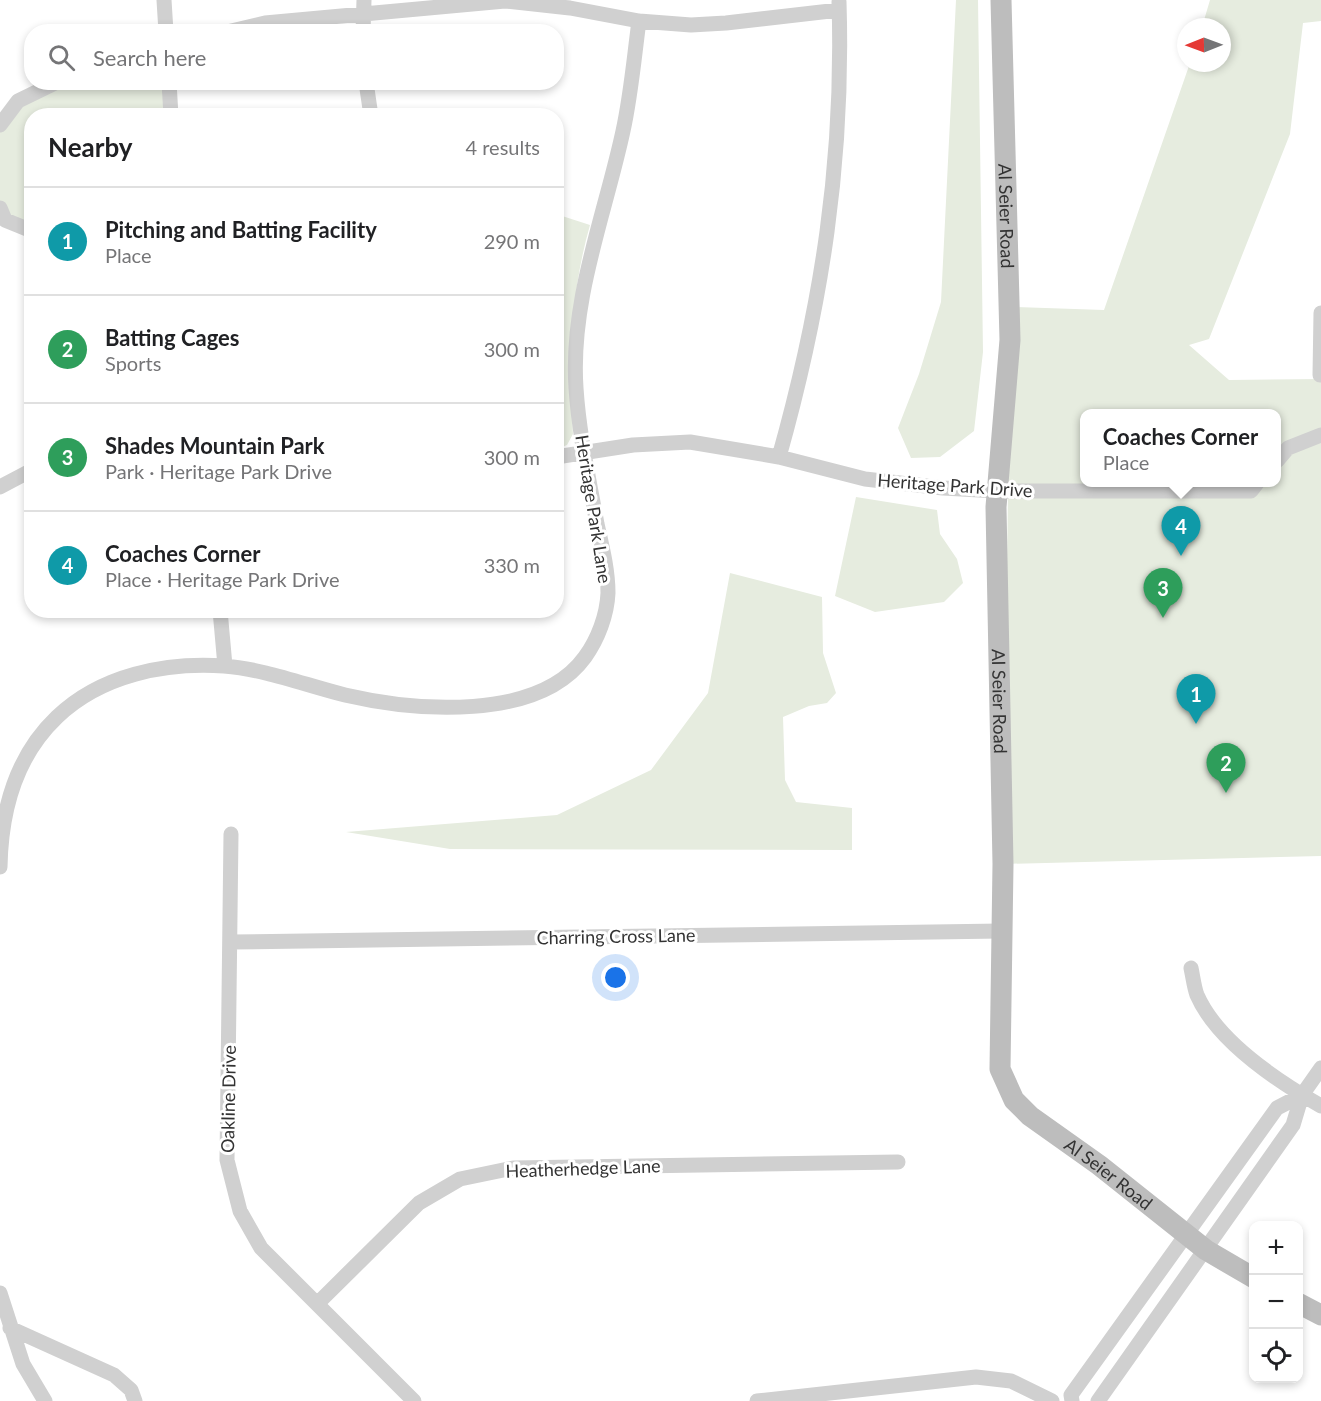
<!DOCTYPE html>
<meta charset="utf-8">
<style>
body{margin:0;font-family:Lato,sans-serif;background:#f2f2f2;color:#202124}
.controls{position:absolute;right:18px;bottom:18px;display:grid;overflow:hidden;border-radius:12px;box-shadow:0 3px 9px #0003}
.controls button{width:54px;height:54px;display:grid;place-items:center;padding:0;border:0;border-bottom:2px solid #e0e0e0;background:#fff;color:#202124;font:30px sans-serif}
.compass{position:absolute;left:1177px;top:18px;width:54px;height:54px;border-radius:50%;background:#fff;box-shadow:0 3px 9px #0003;rotate:269deg}
.you{position:absolute;left:616px;top:978px;width:21px;height:21px;margin:-15px;border:4px solid #fff;border-radius:50%;background:#1a73e8;box-shadow:0 0 0 9px #1a73e833}
.badge{display:grid;place-items:center;width:39px;height:39px;border-radius:50%;background:#e63946;color:#fff;font-size:20px;font-weight:700}
.pin{position:absolute;translate:-50% -50px;filter:drop-shadow(0 2px 3px #0008)}
.pin::after{content:'';position:absolute;top:32px;width:21px;height:18px;background:inherit;clip-path:polygon(0 0,100% 0,50% 100%)}
.popup{position:absolute;left:1080px;top:409px;width:201px;height:78px;box-sizing:border-box;display:grid;place-content:center;border-radius:12px;background:#fff;filter:drop-shadow(0 2px 4px #0005);font-size:20px;white-space:nowrap;color:#757577}
.popup b{font-size:22px;color:#202124}
.popup::after{content:'';position:absolute;left:50%;top:100%;margin-left:-12px;border:12px solid transparent;border-top-color:#fff}
.list{margin:0;padding:0;list-style:none}
h2{display:flex;justify-content:space-between;align-items:center;height:78px;margin:0;padding:0 24px;font-size:26px}
h2 small{font-size:20px;font-weight:400;color:#757577}
.list li{display:grid;grid-template-columns:39px 1fr auto;gap:18px;align-items:center;box-sizing:border-box;height:108px;padding:0 24px;border-top:2px solid #e0e0e0}
.list b{display:block;font-size:22px;white-space:nowrap}
.list p{margin:0;font-size:20px;white-space:nowrap;color:#757577}
.list em{font-size:20px;font-style:normal;color:#757577}
.icon{flex:none;width:33px;height:33px;fill:none;stroke:currentColor;stroke-width:2;stroke-linecap:round;stroke-linejoin:round}
.map{position:relative;flex:none;width:1321px;height:1401px;overflow:hidden}
.search{position:absolute;background:#fff;box-shadow:0 3px 9px #0003;left:24px;top:24px;width:540px;height:66px;display:flex;align-items:center;gap:15px;box-sizing:border-box;padding:0 21px;border-radius:24px;color:#757577;font-size:22px}
.panel{position:absolute;background:#fff;box-shadow:0 3px 9px #0003;left:24px;top:108px;width:540px;height:510px;border-radius:24px}
.map>svg:first-child{display:block}
.green{fill:#e6ecdf;fill-rule:evenodd}
.lines{fill:none;stroke-linecap:round;stroke-linejoin:round}
.street{stroke:#d0d0d0;stroke-width:15}
.secondary{stroke:#bdbdbd;stroke-width:21}
.labels{text-anchor:middle;dominant-baseline:central;stroke-width:6;stroke-linejoin:round;paint-order:stroke}
.street-label{font-size:18px;fill:#333;stroke:#fff}
</style>
<div class="map">
<svg width="1321" height="1401" viewBox="0 0 1321 1401">
<rect width="100%" height="100%" fill="#fff"/>
<path class="green" d="M956,0H978L983,352L974,431L940,457L911,458L898,428L919,374L941,302Z
M1210,0H1321V21L1303,23L1290,134L1209,339L1189,345L1229,380L1321,379V856L1003,864L1010,340L1015,307L1104,310L1190,63H1222V27H1202ZM1085,414H1277V482H1085Z
M57,83H164L166,115L32,116L31,231L0,208V126L24,98Z
M556,214L590,225C570,295 569,362 573,434L567,445L557,449Z
M856,497L937,510L940,534L957,559L963,583L944,602L875,612L835,596Z
M730,573L822,597L823,653L836,693L827,703L809,706L783,717L785,780L796,802L852,808V850L450,849L346,832L557,815L651,770L708,693Z"/>
<g class="lines">
<path class="street" d="M164,0L166,32
M227,32L265,23L505,1L570,8L639,21L691,25L726,23L839,10
M363,32L364,0
M169,82L171,116
M366,82L371,116
M0,125L18,101L57,82
M0,208L5,220L32,231
M1320,375L1321,313
M556,457L633,445L690,442L779,457L865,479L943,488L997,491H1251L1258,482
M779,457C822,304 844,161 839,2
M1277,461L1288,448L1321,435
M0,487L32,470
M220,610L225,666
M231,834L227,1160L240,1211L261,1248L414,1401
M0,867C1,811 15,757 57,717C101,675 165,662 224,666C264,669 305,685 345,695C414,711 538,722 585,657C598,639 607,615 608,593C608,570 602,546 597,524C589,479 579,434 576,388C570,300 605,215 623,131C631,95 634,58 639,21
M231,942L1001,931
M1191,968C1193,977 1194,987 1197,995C1217,1041 1279,1082 1321,1106
M1302,1095L1321,1068
M0,1293L23,1364L45,1401
M317,1304L419,1203L460,1179L513,1168L898,1162
M10,1328L114,1375L131,1390L135,1401
M757,1401L976,1377L1011,1381L1052,1401
M1072,1401L1071,1395L1277,1108L1302,1095L1293,1125L1098,1401"/>
<g class="secondary">
<path id="s1" d="M1001,0L1010,340L996,507L1003,864L1000,1069L1014,1100L1030,1116L1099,1165L1206,1250L1254,1278"/>
<path d="M1298,1303L1321,1315"/>
</g>
</g>
<g class="labels">
<g class="street-label">
<text stroke="none"><textPath href="#s1" startOffset="216">Al Seier Road</textPath></text>
<text transform="translate(955 485) rotate(4)">Heritage Park Drive</text>
<text transform="translate(594 509) rotate(81)">Heritage Park Lane</text>
<text stroke="none"><textPath href="#s1" startOffset="702">Al Seier Road</textPath></text>
<text transform="translate(616 936) rotate(-1)">Charring Cross Lane</text>
<text transform="translate(228 1099) rotate(-89)">Oakline Drive</text>
<text transform="translate(583 1168) rotate(-2)">Heatherhedge Lane</text>
<text stroke="none"><textPath href="#s1" startOffset="1224">Al Seier Road</textPath></text>
</g>
</g>
</svg>
<div class="controls">
<button>+</button>
<button>−</button>
<button><svg class="icon" aria-label="locate" viewBox="0 0 24 24"><circle cx="12" cy="12" r="6"/><path d="M12 2v4M12 18v4M2 12h4M18 12h4"/></svg></button>
</div>
<svg class="compass" viewBox="-18 -18 36 36"><path d="M0-13l5 13h-10z" fill="#e53935"/><path d="M0 13l5-13h-10z" fill="#757577"/></svg>
<div class="you"></div>
<div class="pin badge" style="left:1196px;top:724px;background:#0f9aa8">1</div>
<div class="pin badge" style="left:1226px;top:793px;background:#2e9e5b">2</div>
<div class="pin badge" style="left:1163px;top:618px;background:#2e9e5b">3</div>
<div class="pin badge" style="left:1181px;top:556px;background:#0f9aa8">4</div>
<div class="popup"><b>Coaches Corner</b>Place</div>
<div class="search"><svg class="icon" aria-label="search" viewBox="0 0 24 24"><circle cx="10" cy="10" r="6"/><path d="M15 15l6 6"/></svg>Search here</div>
<section class="panel">
<h2>Nearby<small>4 results</small></h2>
<ul class="list">
<li><span class="badge" style="background:#0f9aa8">1</span><div><b>Pitching and Batting Facility</b><p>Place</p></div><em>290 m</em></li>
<li><span class="badge" style="background:#2e9e5b">2</span><div><b>Batting Cages</b><p>Sports</p></div><em>300 m</em></li>
<li><span class="badge" style="background:#2e9e5b">3</span><div><b>Shades Mountain Park</b><p>Park · Heritage Park Drive</p></div><em>300 m</em></li>
<li><span class="badge" style="background:#0f9aa8">4</span><div><b>Coaches Corner</b><p>Place · Heritage Park Drive</p></div><em>330 m</em></li>
</ul>
</section>
</div>
